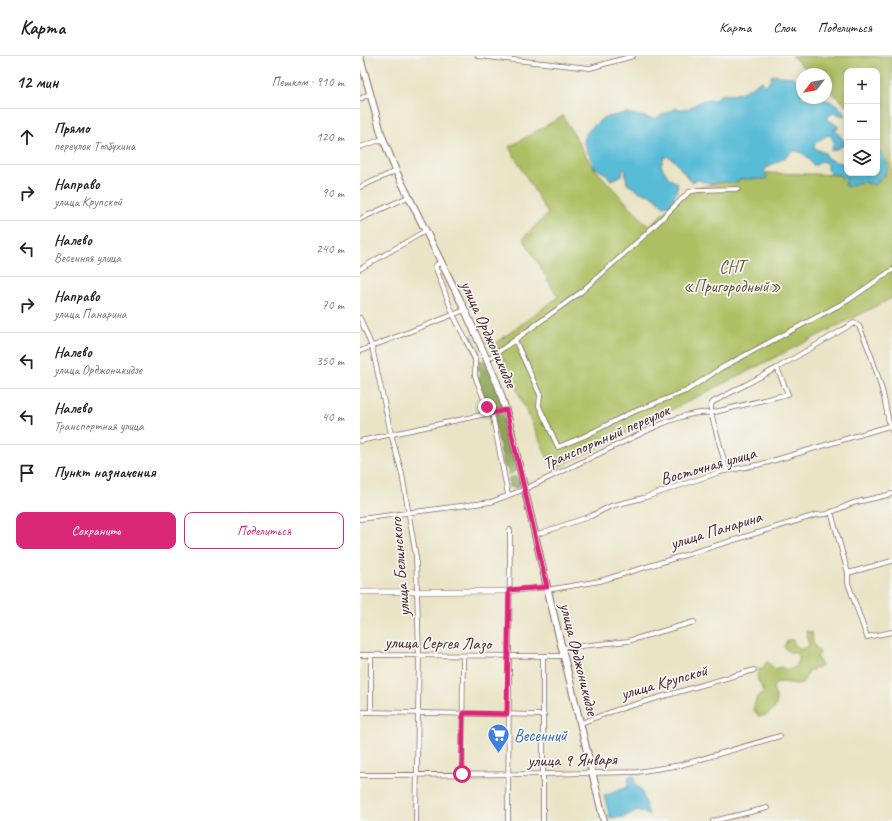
<!DOCTYPE html>
<html lang="ru">
<meta charset="utf-8">
<style>
body{margin:0;font-family:Caveat,sans-serif;background:#f2f2f2;color:#222}
.controls{position:absolute;right:12px;top:12px;display:grid;overflow:hidden;border-radius:8px;box-shadow:0 2px 10px #0003}
.controls button{width:36px;height:36px;display:grid;place-items:center;padding:0;border:0;border-bottom:1px solid #e0e0e0;background:#fff;color:#222;font:20px sans-serif}
.compass{position:absolute;left:436px;top:12px;width:36px;height:36px;border-radius:50%;background:#fff;box-shadow:0 2px 10px #0003;rotate:239deg}
.stop{position:absolute;width:12px;height:12px;margin:-9px;border:3px solid #db2777;border-radius:50%;background:#fff}
.stop.end{background:#db2777;border-color:#fff;box-shadow:0 1px 4px #0008}
.list{margin:0;padding:0;list-style:none}
h2{display:flex;justify-content:space-between;align-items:center;height:52px;margin:0;padding:0 16px;font-size:17px}
h2 small{font-size:13px;font-weight:400;color:#767676}
.list li{display:grid;grid-template-columns:26px 1fr auto;gap:12px;align-items:center;box-sizing:border-box;height:56px;padding:0 16px;border-top:1px solid #e0e0e0}
.list b{display:block;font-size:15px;white-space:nowrap}
.list p{margin:0;font-size:13px;white-space:nowrap;color:#767676}
.list em{font-size:13px;font-style:normal;color:#767676}
.actions{display:flex;gap:8px;padding:12px 16px}
.actions a{flex:1;padding:9px 0;border:1px solid #db2777;border-radius:8px;text-align:center;font-size:14px;color:#db2777}
.actions .main{background:#db2777;color:#fff}
.icon{flex:none;width:22px;height:22px;fill:none;stroke:currentColor;stroke-width:2;stroke-linecap:round;stroke-linejoin:round}
.map{position:relative;flex:none;width:532px;height:765px;overflow:hidden}
header{display:flex;align-items:center;gap:24px;box-sizing:border-box;height:56px;padding:0 20px;background:#fff;border-bottom:1px solid #e0e0e0}
header strong{font-size:19px}
nav{display:flex;gap:22px;margin-inline-start:auto;font-size:14px}
main{display:flex}
aside{flex:1;background:#fff}
.map>svg:first-child{display:block}
.green{fill:#adbf62;stroke:#7c6f46}
.forest{fill:#8aa658;stroke:#6a6242}
.water{fill:#59bcd7;stroke:#526e81}
.lines{fill:none;stroke-linecap:round;stroke-linejoin:round}
.minor-casing{stroke:#826461;stroke-width:5.5}
.tertiary-casing{stroke:#826461;stroke-width:6}
.secondary-casing{stroke:#826461;stroke-width:8}
.minor{stroke:#fff;stroke-width:4}
.tertiary{stroke:#fff;stroke-width:5}
.secondary{stroke:#fff;stroke-width:6}
.route{stroke:#db2777;stroke-width:5}
.labels{text-anchor:middle;dominant-baseline:central;stroke-width:3.5;stroke-linejoin:round;paint-order:stroke}
.park-label{font-size:17px;fill:#684f3c;stroke:#f6f6f2}
.street-label{font-size:17px;fill:#4a1f2b;stroke:#f6f6f2}
.shop-label{font-size:17px;fill:#366cbe;stroke:#f6f6f2;text-anchor:start}
</style>
<header>
<strong>Карта</strong>
<nav><a>Карта</a><a>Слои</a><a>Поделиться</a></nav>
</header>
<main>
<aside>
<h2>12 мин<small>Пешком · 910 m</small></h2>
<ul class="list">
<li><svg class="icon" aria-label="ahead" viewBox="0 0 24 24"><path d="M12 20V5M6 11l6-6 6 6"/></svg><div><b>Прямо</b><p>переулок Толбухина</p></div><em>120 m</em></li>
<li><svg class="icon" aria-label="right" viewBox="0 0 24 24"><path d="M7 20v-9h11M14 6l5 5-5 5"/></svg><div><b>Направо</b><p>улица Крупской</p></div><em>90 m</em></li>
<li><svg class="icon" aria-label="left" viewBox="0 0 24 24"><path d="M17 20v-9H6M10 6l-5 5 5 5"/></svg><div><b>Налево</b><p>Весенняя улица</p></div><em>240 m</em></li>
<li><svg class="icon" aria-label="right" viewBox="0 0 24 24"><path d="M7 20v-9h11M14 6l5 5-5 5"/></svg><div><b>Направо</b><p>улица Панарина</p></div><em>70 m</em></li>
<li><svg class="icon" aria-label="left" viewBox="0 0 24 24"><path d="M17 20v-9H6M10 6l-5 5 5 5"/></svg><div><b>Налево</b><p>улица Орджоникидзе</p></div><em>350 m</em></li>
<li><svg class="icon" aria-label="left" viewBox="0 0 24 24"><path d="M17 20v-9H6M10 6l-5 5 5 5"/></svg><div><b>Налево</b><p>Транспортная улица</p></div><em>40 m</em></li>
<li><svg class="icon" aria-label="arrive" viewBox="0 0 24 24"><path d="M6 21V4h12l-3 4 3 4H6"/></svg><div><b>Пункт назначения</b></div></li>
</ul>
<div class="actions"><a class="main">Сохранить</a><a>Поделиться</a></div>
</aside>
<div class="map">
<svg width="532" height="765" viewBox="0 0 532 765">
<rect width="100%" height="100%" fill="#f6f6f2"/>
<filter id="ink" filterUnits="userSpaceOnUse"><feTurbulence type="fractalNoise" baseFrequency=".025" numOctaves="2"/><feDisplacementMap in="SourceGraphic" scale="8" xChannelSelector="R" yChannelSelector="G"/><feConvolveMatrix kernelMatrix="1 2 1 2 8 2 1 2 1" color-interpolation-filters="sRGB"/></filter>
<filter id="wash" filterUnits="userSpaceOnUse"><feTurbulence type="fractalNoise" baseFrequency=".012" numOctaves="4" result="noise"/><feDisplacementMap in="SourceGraphic" scale="16" xChannelSelector="R" yChannelSelector="G"/><feGaussianBlur stdDeviation="0.9" result="paint"/><feColorMatrix in="noise" values="0 0 0 0 0 0 0 0 0 0 0 0 0 0 0 0 0 1.4 0 .05"/><feComposite in="paint" operator="in"/></filter>
<g filter="url(#wash)">
<rect width="100%" height="100%" fill="#eae4c6"/>
<path class="green" d="M432,0H532V242L193,414L136,287L198,241L163,182L188,158L149,91L203,60L232,110L289,171L321,140L331,133L360,127L407,117L526,120L517,101V15H487V50L466,31V18H451Z
M446,575L452,576L453,587L460,597L457,601L462,610L449,615L442,627C434,629 427,626 418,626L413,631L417,645L414,653L404,660H398L393,653L397,641L404,636L397,622L399,613H403L407,605L415,613L421,611L427,614L434,612L439,604L438,597H430L424,591L427,584H433L435,589L441,593L449,590Z"/>
<path class="forest" d="M112,279L120,296L116,301L107,282Z
M117,304L125,305L134,326L142,350L133,355L128,351L118,322L121,319L116,307Z
M138,357L143,358L157,413L154,416L148,419L149,414L144,411L133,359Z
M154,420L160,425L158,432L149,431L148,423Z"/>
<path class="water" d="M417,18L418,20L433,21L442,28V42C458,42 478,42 485,60L473,57L469,60L467,63L478,70V73H474L485,86L483,90L471,95L474,86L471,80L468,79L455,87L454,92L465,97L466,101C473,105 479,109 487,105V117H517V95C530,103 531,114 519,124V126L514,129C504,125 497,126 488,131L485,130L487,121L482,123L479,118L474,119L467,114V107L461,105L457,109H453C447,100 443,95 432,95C425,104 414,106 404,114L407,121L406,123H381L375,127L363,126L350,128L339,124L331,126L314,104L307,100L303,103L301,110L309,122L317,127L318,131H316L317,136L314,140L315,143L312,144L311,149L302,150L295,141L280,136L267,128L265,113H263L262,119L251,124L246,118L235,112L224,87L225,79L230,73L243,62L267,57L294,63L314,53H328L343,44H354L362,38C378,42 389,32 402,25L405,31L408,26H411V20Z
M269,720H274L275,729L281,733L289,759L277,754L264,761L250,762L244,740L268,731Z"/>
</g>
<g filter="url(#ink)">
<g class="lines">
<defs>
<path id="minor" d="M118,0L230,12L273,0
M0,43L11,37
M0,91L23,83
M0,131L36,115
M0,163L48,141
M81,206L75,210L93,258L115,303V320L127,351L132,357L148,439
M0,213L65,175
M0,262L12,291L31,378L42,418L56,501L59,599L56,765
M155,284L180,339L179,350L198,391L225,380L268,358L326,335L361,312L487,245L532,214
M0,295L105,254
M127,304L221,236L285,179L329,136L338,134L378,133
M0,385L145,354
M367,415L351,357L428,338L417,312L494,267L499,270C509,292 517,315 523,338C526,348 528,369 532,375
M471,456L488,517V527L507,581L532,576
M0,463L131,446L165,433L297,370C313,363 334,355 351,357V349L353,346L417,312
M175,479L231,460L251,450L283,442L360,416L402,408L529,370
M488,517L532,505
M187,534L240,525L456,459L467,458L493,447L532,438
M202,592L268,585L334,566
M0,599L204,600
M183,600V765
M0,656L184,659
M11,656V599
M221,667L256,654L394,614
M102,718L103,600
M0,719L182,718L277,716L321,709L420,680
M148,765L150,474
M353,765L407,752"/>
<path id="tertiary" d="M0,536L149,535L187,531"/>
<path id="secondary" d="M0,1L22,80L36,115L105,254L138,329L149,365L187,531L244,765"/>
</defs>
<use href="#minor" class="minor-casing"/>
<use href="#tertiary" class="tertiary-casing"/>
<use href="#secondary" class="secondary-casing"/>
<use href="#minor" class="minor"/>
<use href="#tertiary" class="tertiary"/>
<use href="#secondary" class="secondary"/>
</g>
</g>
<g class="lines" filter="url(#ink)">
<path class="route" d="M102,718L103,657L147,658L149,534L187,531L146,354L132,357L127,351"/>
</g>
<defs>
<symbol id="supermarket-pin" viewBox="-11 -11 22 30"><path d="M0 17L-7.5 6A9.5 9.5 0 1 1 7.5 6Z" fill="#3f7fe0" stroke="#f6f6f2"/><path d="M-6-5.5h2.5l.6 2H6L4.5 2H-2.5L-4.4-4H-6ZM-1.5 3.2a1.3 1.3 0 1 0 .1 0ZM3 3.2a1.3 1.3 0 1 0 .1 0Z" fill="#fff"/></symbol>
</defs>
<g fill-rule="evenodd">
<use href="#supermarket-pin" x="126" y="666" width="25" height="34"/>
</g>
<g class="labels">
<g class="park-label">
<text x="372" y="210">СНТ<tspan x="372" dy="20">«Пригородный»</tspan></text>
</g>
<g class="street-label">
<text transform="translate(129 278) rotate(66)">улица Орджоникидзе</text>
<text transform="translate(246 381) rotate(-24)">Транспортный переулок</text>
<text transform="translate(348 410) rotate(-16)">Восточная улица</text>
<text transform="translate(356 474) rotate(-17)">улица Панарина</text>
<text transform="translate(40 511) rotate(-95)">улица Белинского</text>
<text transform="translate(78 587) rotate(1)">улица Сергея Лазо</text>
<text transform="translate(219 603) rotate(76)">улица Орджоникидзе</text>
<text transform="translate(304 626) rotate(-16)">улица Крупской</text>
<text transform="translate(212 704) rotate(-1)">улица 9 Января</text>
</g>
<g class="shop-label">
<text x="154" y="679">Весенний</text>
</g>
</g>
</svg>
<div class="controls">
<button>+</button>
<button>−</button>
<button><svg class="icon" aria-label="layers" viewBox="0 0 24 24"><path d="M12 4l9 5-9 5-9-5zM3 14l9 5 9-5"/></svg></button>
</div>
<svg class="compass" viewBox="-18 -18 36 36"><path d="M0-13l5 13h-10z" fill="#e53935"/><path d="M0 13l5-13h-10z" fill="#767676"/></svg>
<div class="stop" style="left:102px;top:718px"></div>
<div class="stop end" style="left:127px;top:351px"></div>
</div>
</main>
